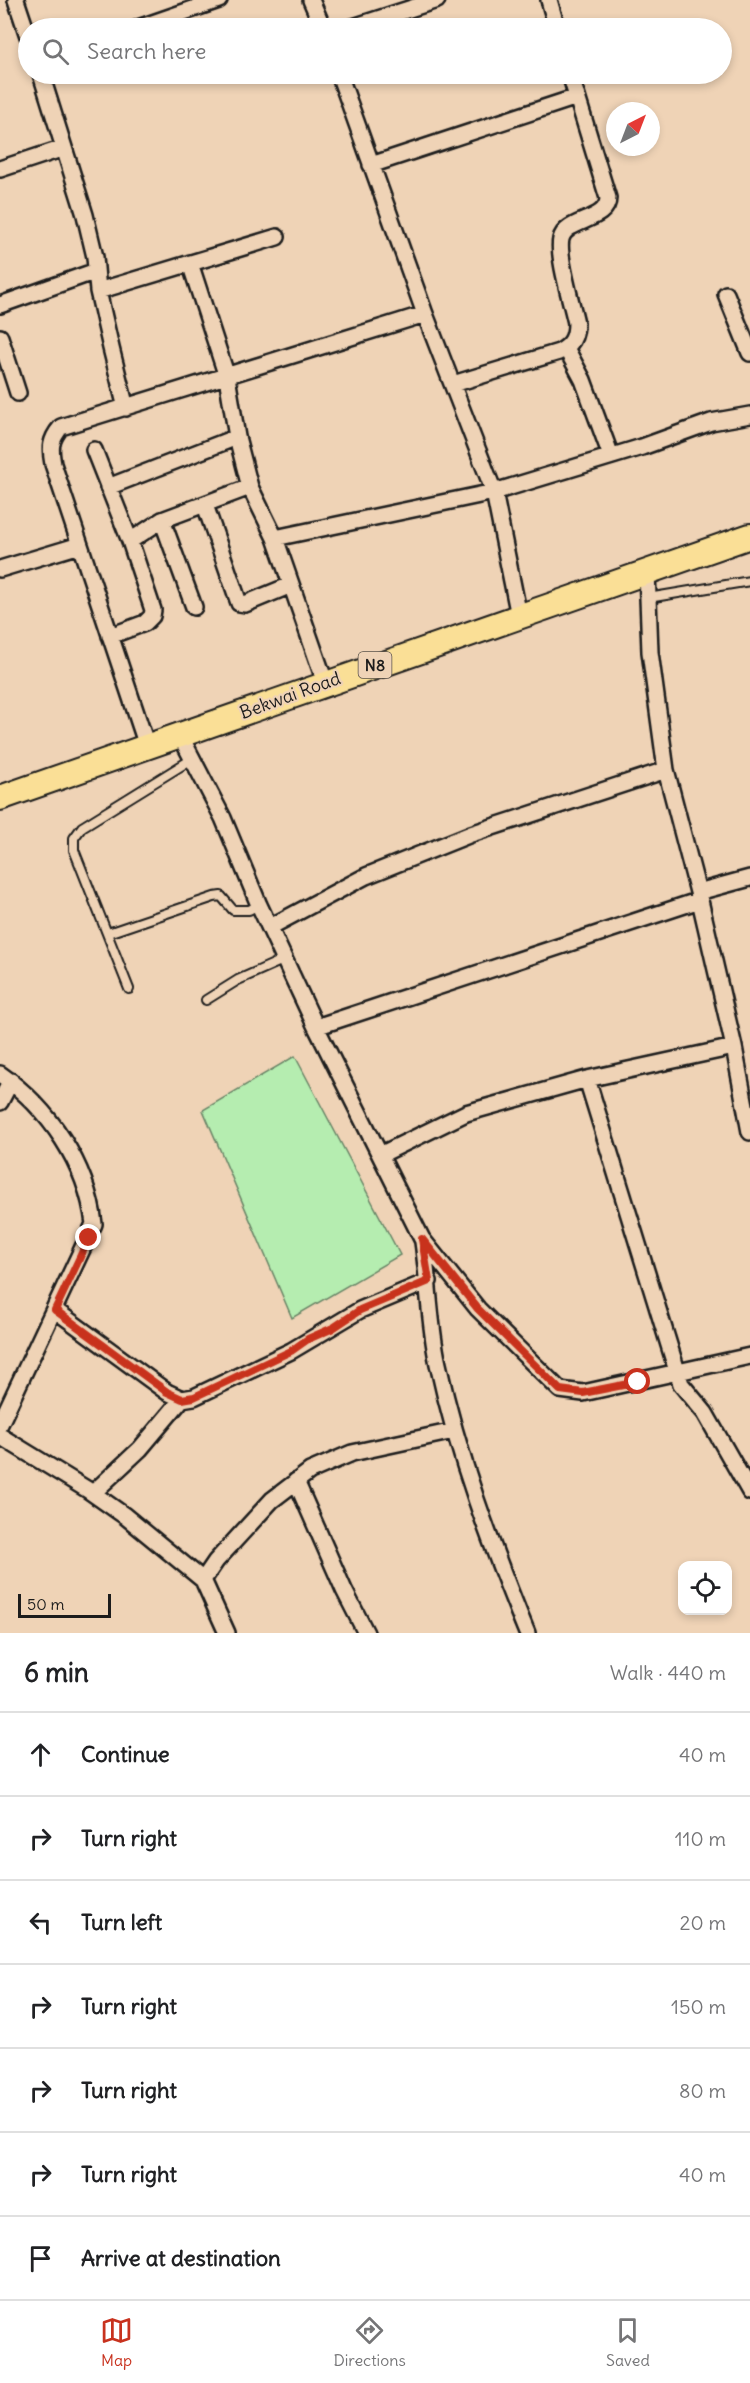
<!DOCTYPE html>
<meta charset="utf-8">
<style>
body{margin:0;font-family:Delius,sans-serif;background:#f6f6f6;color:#202124}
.controls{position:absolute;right:18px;bottom:18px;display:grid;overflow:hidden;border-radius:12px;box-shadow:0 3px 9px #0003}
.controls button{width:54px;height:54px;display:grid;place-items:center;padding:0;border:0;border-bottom:2px solid #e0e0e0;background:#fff;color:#202124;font:30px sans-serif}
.compass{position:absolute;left:606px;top:102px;width:54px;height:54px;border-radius:50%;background:#fff;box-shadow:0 3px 9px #0003;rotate:42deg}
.scale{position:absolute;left:18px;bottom:15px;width:93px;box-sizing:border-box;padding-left:6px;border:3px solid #1c1c1c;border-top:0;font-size:16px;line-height:21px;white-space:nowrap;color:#1c1c1c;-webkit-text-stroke:4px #efd3b6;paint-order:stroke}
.stop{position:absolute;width:18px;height:18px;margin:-14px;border:4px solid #c8321e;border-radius:50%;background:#fff}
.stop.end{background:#c8321e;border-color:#fff;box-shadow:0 2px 6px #0008}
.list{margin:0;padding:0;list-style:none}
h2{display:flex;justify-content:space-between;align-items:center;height:78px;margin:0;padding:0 24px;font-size:26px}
h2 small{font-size:20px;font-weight:400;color:#757577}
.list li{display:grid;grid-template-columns:39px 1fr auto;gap:18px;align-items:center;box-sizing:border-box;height:84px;padding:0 24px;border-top:2px solid #e0e0e0}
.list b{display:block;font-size:22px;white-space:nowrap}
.list em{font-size:20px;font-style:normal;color:#757577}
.icon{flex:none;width:33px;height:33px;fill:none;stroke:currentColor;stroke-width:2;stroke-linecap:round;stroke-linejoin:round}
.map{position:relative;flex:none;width:750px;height:1633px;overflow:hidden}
.search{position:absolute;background:#fff;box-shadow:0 3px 9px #0003;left:18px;right:18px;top:18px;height:66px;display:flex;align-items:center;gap:15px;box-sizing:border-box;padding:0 21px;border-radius:33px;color:#757577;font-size:22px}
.sheet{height:666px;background:#fff}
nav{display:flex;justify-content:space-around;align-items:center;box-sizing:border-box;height:84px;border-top:2px solid #e0e0e0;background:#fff;font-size:16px;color:#757577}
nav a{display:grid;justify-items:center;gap:3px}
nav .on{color:#c8321e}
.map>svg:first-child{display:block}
.green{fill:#b5edb0;stroke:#688466;stroke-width:1.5}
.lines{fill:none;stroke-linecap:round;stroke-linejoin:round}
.service-casing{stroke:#1c1c1c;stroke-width:12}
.minor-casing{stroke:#1c1c1c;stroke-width:20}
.trunk-casing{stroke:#1c1c1c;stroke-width:28}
.service{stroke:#efd3b6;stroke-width:8}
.minor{stroke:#efd3b6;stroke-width:15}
.trunk{stroke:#fadf96;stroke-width:24}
.route{stroke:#c8321e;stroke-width:8}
.labels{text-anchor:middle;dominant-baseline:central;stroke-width:4.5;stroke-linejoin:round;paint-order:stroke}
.shield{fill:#efd3b6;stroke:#5b534a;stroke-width:1.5}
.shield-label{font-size:16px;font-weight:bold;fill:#1c1c1c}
.street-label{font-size:18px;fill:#1c1c1c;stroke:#efd3b6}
</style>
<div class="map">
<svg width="750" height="1633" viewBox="0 0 750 1633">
<rect width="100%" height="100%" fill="#efd3b6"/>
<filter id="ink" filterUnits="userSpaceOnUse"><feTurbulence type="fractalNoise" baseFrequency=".0167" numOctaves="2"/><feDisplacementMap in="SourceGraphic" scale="12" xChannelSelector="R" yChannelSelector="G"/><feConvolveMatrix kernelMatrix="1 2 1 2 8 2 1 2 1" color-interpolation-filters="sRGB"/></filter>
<g filter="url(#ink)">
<path class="green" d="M295,1056L400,1255L292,1318L203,1110Z"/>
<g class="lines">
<defs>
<path id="service" d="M648,598L750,581
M108,933L214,897L221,896L233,910H249L259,905
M129,989L74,850V838L82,827L192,759
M206,1000L238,980L285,959"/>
<path id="minor" d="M16,0L28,36
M311,0L323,28
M549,0L557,28
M138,28L219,0
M350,28L437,0
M41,74L85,215L95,257L98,291L111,348L126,408
M339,74L425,314L494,492L519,616
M371,165L577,97
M0,169L64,148
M190,263L227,377L237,437L250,487L275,538L325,682
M98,291L277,237
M726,294L750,353
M0,305L96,271
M0,337L18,393
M566,348L583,380L611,456
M453,384L559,352C572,345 576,337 576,323C572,304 557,256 561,239C566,218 608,222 608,198L570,74
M94,450L130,541
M108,487L237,437
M205,505L239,603L245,604L291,585
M162,520L194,607
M275,538L494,492L642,447L711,422L750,415
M0,569L80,545
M647,571L650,652L666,770L698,892L734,1047L750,1132
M110,636L145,623L152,616L153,610L130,541L162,520L250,487
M180,735L223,818L259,905L316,1027L422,1239L478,1309L560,1390L583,1393L750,1356
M147,746L53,464C50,448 50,440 61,427L425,314
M698,892L750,878
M270,927L366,876L471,834L666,770
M316,1027L700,900
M0,1074C49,1108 87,1164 94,1224L0,1424
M587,1079L681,1384L705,1413L750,1492
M0,1102L11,1081
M380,1155L466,1113L587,1079L734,1047
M423,1242C429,1283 429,1324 438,1364C458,1457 491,1545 527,1633
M55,1310L167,1392L182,1399L194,1397L291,1351L360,1310L429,1281
M0,1436L88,1490L125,1516L203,1580L227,1633
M296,1481L344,1590L366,1633
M93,1493L140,1449L182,1399
M203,1580L216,1561L272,1500L310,1471L352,1453L454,1431"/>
<path id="trunk" d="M0,798L750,536"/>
</defs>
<use href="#service" class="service-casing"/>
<use href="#minor" class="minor-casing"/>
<use href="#trunk" class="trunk-casing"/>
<use href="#service" class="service"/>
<use href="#minor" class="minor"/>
<use href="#trunk" class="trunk"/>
</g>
</g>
<g class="lines" filter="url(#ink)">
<path class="route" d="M89,1238L55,1310L167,1392L182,1399L194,1397L291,1351L308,1339L333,1328L360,1310L429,1281L422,1239L478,1309L560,1390L583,1393L638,1382"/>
</g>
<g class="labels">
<rect class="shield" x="358.5" y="652" width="33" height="26" rx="4.5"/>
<g class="shield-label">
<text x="375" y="665">N8</text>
</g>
<g class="street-label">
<text transform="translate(290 695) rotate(-20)">Bekwai Road</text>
</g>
</g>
</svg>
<div class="controls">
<button><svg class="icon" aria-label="locate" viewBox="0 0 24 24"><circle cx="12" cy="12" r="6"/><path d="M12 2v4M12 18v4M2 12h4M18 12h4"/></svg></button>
</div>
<svg class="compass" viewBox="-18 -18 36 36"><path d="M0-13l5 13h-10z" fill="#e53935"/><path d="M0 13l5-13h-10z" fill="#757577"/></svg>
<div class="scale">50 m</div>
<div class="stop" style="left:638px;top:1382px"></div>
<div class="stop end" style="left:89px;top:1238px"></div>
<div class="search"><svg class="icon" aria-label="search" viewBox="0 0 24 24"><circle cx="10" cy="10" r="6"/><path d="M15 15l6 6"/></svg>Search here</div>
</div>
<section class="sheet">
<h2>6 min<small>Walk · 440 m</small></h2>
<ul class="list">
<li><svg class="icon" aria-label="ahead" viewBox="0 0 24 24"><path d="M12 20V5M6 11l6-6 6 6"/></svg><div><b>Continue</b></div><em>40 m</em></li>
<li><svg class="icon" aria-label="right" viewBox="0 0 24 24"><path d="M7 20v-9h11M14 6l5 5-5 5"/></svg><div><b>Turn right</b></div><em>110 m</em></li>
<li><svg class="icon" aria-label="left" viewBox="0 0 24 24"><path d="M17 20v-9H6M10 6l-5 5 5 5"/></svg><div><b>Turn left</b></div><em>20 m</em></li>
<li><svg class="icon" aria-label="right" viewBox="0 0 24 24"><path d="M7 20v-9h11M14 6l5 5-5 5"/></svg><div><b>Turn right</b></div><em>150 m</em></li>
<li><svg class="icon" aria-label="right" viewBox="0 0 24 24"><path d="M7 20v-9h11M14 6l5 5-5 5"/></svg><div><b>Turn right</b></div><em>80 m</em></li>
<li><svg class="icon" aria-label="right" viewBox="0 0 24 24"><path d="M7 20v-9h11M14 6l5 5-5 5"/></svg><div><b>Turn right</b></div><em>40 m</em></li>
<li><svg class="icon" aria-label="arrive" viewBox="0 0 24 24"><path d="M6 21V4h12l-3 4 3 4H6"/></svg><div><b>Arrive at destination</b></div></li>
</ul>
</section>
<nav>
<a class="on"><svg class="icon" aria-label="map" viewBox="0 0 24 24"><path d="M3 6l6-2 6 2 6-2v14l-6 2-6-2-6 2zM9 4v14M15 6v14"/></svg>Map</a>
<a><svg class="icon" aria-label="directions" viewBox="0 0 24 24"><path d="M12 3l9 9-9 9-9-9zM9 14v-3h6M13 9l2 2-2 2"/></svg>Directions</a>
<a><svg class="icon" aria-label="saved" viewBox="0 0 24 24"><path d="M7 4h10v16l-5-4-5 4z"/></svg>Saved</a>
</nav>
